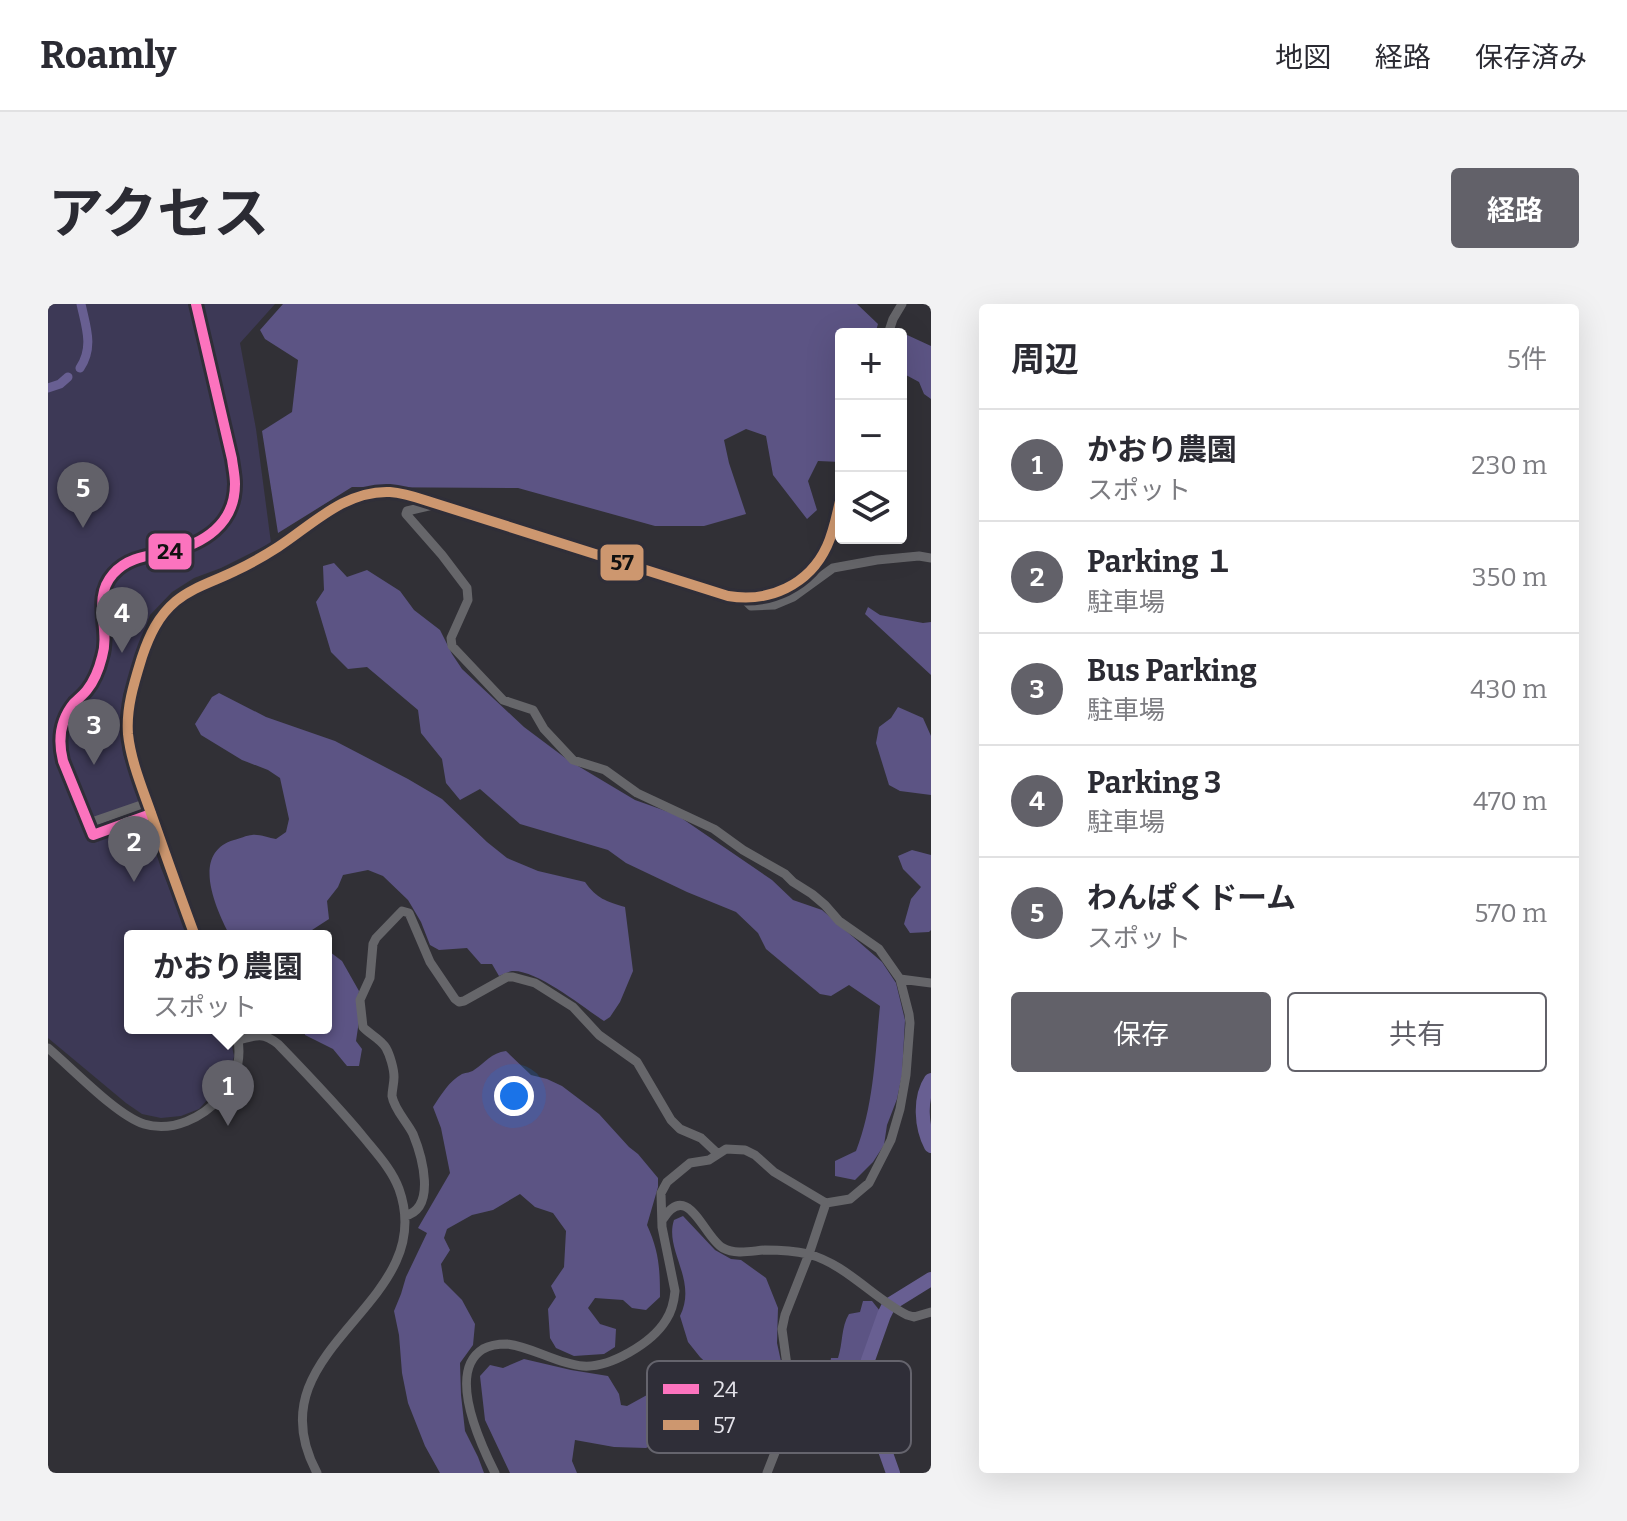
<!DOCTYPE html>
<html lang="ja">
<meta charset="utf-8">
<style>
body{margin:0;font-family:Bitter,"Noto Sans JP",serif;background:#f2f2f3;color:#2b2b33}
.controls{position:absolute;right:24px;top:24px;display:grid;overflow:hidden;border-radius:8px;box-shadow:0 8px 32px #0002}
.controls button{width:72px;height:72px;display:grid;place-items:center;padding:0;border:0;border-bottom:2px solid #e1e1e2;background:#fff;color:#2b2b33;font:40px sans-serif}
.you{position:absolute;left:466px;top:792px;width:28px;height:28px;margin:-20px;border:6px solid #fff;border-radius:50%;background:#1a73e8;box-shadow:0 0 0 12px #1a73e833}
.badge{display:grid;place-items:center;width:52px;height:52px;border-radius:50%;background:#626169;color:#fff;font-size:26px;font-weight:700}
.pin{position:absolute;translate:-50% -66px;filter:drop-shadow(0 2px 4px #0008)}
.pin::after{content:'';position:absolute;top:42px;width:28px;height:24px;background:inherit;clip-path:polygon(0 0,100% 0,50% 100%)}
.popup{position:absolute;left:76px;top:626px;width:208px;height:104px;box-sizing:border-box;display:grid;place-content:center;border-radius:8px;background:#fff;filter:drop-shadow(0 2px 6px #0005);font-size:26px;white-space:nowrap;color:#7c7c81}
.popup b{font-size:30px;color:#2b2b33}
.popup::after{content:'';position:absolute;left:50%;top:100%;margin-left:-16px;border:16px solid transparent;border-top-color:#fff}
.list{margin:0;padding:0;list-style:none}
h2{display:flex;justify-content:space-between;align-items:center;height:104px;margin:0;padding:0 32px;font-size:34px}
h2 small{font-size:26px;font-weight:400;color:#7c7c81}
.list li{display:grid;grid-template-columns:52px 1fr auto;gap:24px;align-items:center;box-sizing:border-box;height:112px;padding:0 32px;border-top:2px solid #e1e1e2}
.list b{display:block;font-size:30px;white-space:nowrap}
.list p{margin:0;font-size:26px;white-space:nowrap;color:#7c7c81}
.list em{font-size:26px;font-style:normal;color:#7c7c81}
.actions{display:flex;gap:16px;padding:24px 32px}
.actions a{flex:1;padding:18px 0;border:2px solid #626169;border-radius:8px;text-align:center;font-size:28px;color:#626169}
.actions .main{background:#626169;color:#fff}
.icon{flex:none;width:44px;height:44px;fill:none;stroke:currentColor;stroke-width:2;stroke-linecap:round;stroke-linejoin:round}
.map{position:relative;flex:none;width:883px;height:1169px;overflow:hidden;border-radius:8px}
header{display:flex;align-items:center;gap:48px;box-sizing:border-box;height:112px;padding:0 40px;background:#fff;border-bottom:2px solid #e1e1e2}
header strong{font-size:38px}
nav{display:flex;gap:44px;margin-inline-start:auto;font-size:28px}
.intro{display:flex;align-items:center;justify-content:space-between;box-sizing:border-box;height:192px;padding:0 48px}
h1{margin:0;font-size:56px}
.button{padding:20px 36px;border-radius:8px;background:#626169;color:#fff;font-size:28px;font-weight:700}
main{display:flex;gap:48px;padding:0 48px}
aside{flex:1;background:#fff;border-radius:8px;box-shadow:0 8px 32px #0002}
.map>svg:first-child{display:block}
.green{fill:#3d3956}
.forest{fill:#5c5484}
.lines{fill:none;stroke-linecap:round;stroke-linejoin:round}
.canal{stroke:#685f92;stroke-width:9}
.river{stroke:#685f92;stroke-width:14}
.minor{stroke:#66666a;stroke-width:9}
.bus-1-casing{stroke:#2f2e38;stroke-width:16}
.bus-2-casing{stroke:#2f2e38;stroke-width:16}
.bus-1{stroke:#fc73be;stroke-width:10}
.bus-2{stroke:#cd976f;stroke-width:10}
.key{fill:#2f2e38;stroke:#65646d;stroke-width:2}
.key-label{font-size:22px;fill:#e4e3ea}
.line-badge{stroke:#2f2e38;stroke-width:3}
.pale-badge-label{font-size:22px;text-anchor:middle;font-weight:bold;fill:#111}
</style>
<header>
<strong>Roamly</strong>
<nav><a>地図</a><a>経路</a><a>保存済み</a></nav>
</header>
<div class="intro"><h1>アクセス</h1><a class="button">経路</a></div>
<main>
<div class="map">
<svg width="883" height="1169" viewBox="0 0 883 1169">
<rect width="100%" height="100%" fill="#313036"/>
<path class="green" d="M0,0H227L192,39L208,125L223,239L173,264L146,274L124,288L102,311L75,391L73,422L75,450L113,564L141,632H82V724H180L186,752L180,773L151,805L133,812L113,814L94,810L78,799L0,734Z"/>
<path class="forest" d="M235,0H809L830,20L827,30H793V158L770,157L760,177L769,206L759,215L725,171L718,132L698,125L676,136L681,159L698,210L656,222H607L470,184L304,183L230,229L214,127L244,108L250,56L217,35L212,26Z
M857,30L883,42V95L876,90L871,78L858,71L853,72V32Z
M286,259L299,273L319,266L352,287L366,306L392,326L404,350L414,365L476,423L520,456L587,496L629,511L724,576L745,596L774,606L834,658L848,679L857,716L854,771L849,795L839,821L836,841L825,858L807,876L787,872V857L808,847C826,801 827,751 832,702L801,681L783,692L772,690L718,645L710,629L688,608L639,588L578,559L560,546L472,520L432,485L412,496L398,479L394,455L373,429L370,406L319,363L300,365L283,348L268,298L276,286L275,262Z
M820,303L832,311L875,319L883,318V371L817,310Z
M171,389L218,413L287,437L360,475L394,495L439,538L459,554L490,567L537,578C549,595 558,597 577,603L585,667L572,698L562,713L556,717C535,703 488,665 464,667C460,668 456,670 451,672L444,660H433L419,644L391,646L382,641L373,618L360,596L335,572L320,566L295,571L290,583L279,597L281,615L264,626L266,632H182C168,605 142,549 186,536C191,535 199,531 204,531C211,530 221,534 228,535L238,528L241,515L232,474L220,466L194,456L153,431L147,420L164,393Z
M850,403L875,414L883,432V491L852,487L841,481L828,439L831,423L843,414Z
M864,546L883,551V626L881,628L862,629L856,620L863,595L873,583L855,565L850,552Z
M278,645L294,657L311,687L309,698L311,717L308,737L314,745L311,762H299L285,745L257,731L256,724H278Z
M458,747L483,771L499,775L514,782L551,810L581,843L590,850L610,874V883L599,921C611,947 612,965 612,993L598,1006L584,1004L575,996L547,994L540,1004L552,1020L568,1025L567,1043L556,1050L526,1052L508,1044L502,1034L500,1005L508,993L503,982L516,963L518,927L505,909L487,903L472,890L445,906L424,911L399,925L396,934L402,946L393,960L396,978L414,996L427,1020L425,1041L412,1059L413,1091L417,1127L430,1153L436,1169H392L377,1142L360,1099L354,1069L351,1031L346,1007L353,990L358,973L379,929L370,924L402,869L393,824L385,803C393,791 401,777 414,770C419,768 422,769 426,766C438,758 443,749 458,747Z
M635,912L667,946L683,955L693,956L718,974L730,1004L729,1039L736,1071L735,1116L726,1125L718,1119L721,1108L716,1074L695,1061L671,1071L652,1053L640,1038L632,1012C650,976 616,946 626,916Z
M815,997H824L832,1007L812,1066L811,1087L818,1103L816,1109C803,1103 793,1100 794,1084L779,1078L783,1054H790C795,1039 793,1023 801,1010L812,1008Z
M476,1055L523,1066L560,1072L571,1090L573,1101L579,1102L599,1091L644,1074L652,1081L651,1095L654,1110L646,1120L598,1144L566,1143L527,1136L524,1157L529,1169H462L437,1116L432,1072L442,1061L455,1064Z"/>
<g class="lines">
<path class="canal" d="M32,64C46,43 38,23 33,0
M0,84L12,80L20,73"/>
<path class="river" d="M883,776C871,794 873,823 883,842
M845,1169L816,1087V1075L820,1056L836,1011L841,1001L883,975"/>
<path class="minor" d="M840,30L845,15L854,0
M389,200L359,207L358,210L394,251L419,284L420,296L403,334L404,342L455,396L485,406L496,425L525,456L557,466L589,489L666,525L695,546L737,570L745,578L764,590L777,601L791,617L831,645L852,675L861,710L862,719L858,771L852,805L843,836L821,879L802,895L778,899L726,868L707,851L697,846L678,845L661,856L642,859L619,878L613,889L614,923L627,987C626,998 624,1007 618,1016C604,1039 562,1064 535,1062C509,1060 485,1043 459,1040C451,1040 442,1041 435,1045C398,1068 433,1141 447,1169
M696,295L703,302L726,301L745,293L785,264L829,256L871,252L883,254
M103,510L45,531L15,457C10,437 12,416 26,399C30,395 35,391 39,386C47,376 51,365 54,353C63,325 43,295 65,270C80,253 100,252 120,248C156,240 187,220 187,180C187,172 185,163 184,155L148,0
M41,519L99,499
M147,632C132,592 118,552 104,512C95,486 83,458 80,430C78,404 86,379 94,353C101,332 110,312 128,297C145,283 167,277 187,267C202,260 216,252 230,243C264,221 297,186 342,188C358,189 373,195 389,200L680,292C721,299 761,281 779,242C786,227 789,209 793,193
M852,675L883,679
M191,736C208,731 215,728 230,740C260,771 290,802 317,835C330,851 344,866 351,885C393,1002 201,1043 269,1169
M0,744C24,764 68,811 96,820C125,829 155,813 173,793C191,774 195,748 187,724
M357,912C389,904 374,852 365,830C359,818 346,805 344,792C344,786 346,780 346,773C346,765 342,751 338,744C333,735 321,730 315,723L312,696L322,674L325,640L328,634L354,607L361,609L382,658L407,695L411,698L416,697L459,673H465L487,679L525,703L551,731L589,758L623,816L632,825L653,834L670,850
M615,915C640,875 656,934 675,944C688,951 703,947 717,946C731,946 747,947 760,950C798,960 825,994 859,1011L866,1013L883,1008
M719,1169L739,1118L742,1106L741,1076L734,1025L737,1011L761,950L778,899"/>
<defs>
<path id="bus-1" d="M103,510L45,531L15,457C10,437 12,416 26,399C30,395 35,391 39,386C47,376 51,365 54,353C63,325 43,295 65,270C80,253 100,252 120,248C156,240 187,220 187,180C187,172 185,163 184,155L148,0"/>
<path id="bus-2" d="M147,632C132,592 118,552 104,512C95,486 83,458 80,430C78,404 86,379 94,353C101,332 110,312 128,297C145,283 167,277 187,267C202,260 216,252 230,243C264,221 297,186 342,188C358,189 373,195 389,200L680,292C721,299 761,281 779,242C786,227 789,209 793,193"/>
</defs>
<use href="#bus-1" class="bus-1-casing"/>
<use href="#bus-2" class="bus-2-casing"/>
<use href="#bus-1" class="bus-1"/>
<use href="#bus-2" class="bus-2"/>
</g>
<rect x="599" y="1057" width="264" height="92" rx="12" class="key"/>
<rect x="615" y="1080" width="36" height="10" fill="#fc73be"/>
<rect x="615" y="1116" width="36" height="10" fill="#cd976f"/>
<g class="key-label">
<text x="665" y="1093">24</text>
<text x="665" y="1129">57</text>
</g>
<g class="line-badge">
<rect x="99" y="228" width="46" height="39" rx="8" fill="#fc73be"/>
<rect x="551" y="239" width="46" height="39" rx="8" fill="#cd976f"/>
</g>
<g class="pale-badge-label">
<text x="122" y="255">24</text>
<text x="574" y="266">57</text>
</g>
</svg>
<div class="controls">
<button>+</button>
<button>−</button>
<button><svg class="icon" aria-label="layers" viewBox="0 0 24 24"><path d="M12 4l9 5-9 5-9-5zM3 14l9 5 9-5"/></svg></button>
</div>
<div class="you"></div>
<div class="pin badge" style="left:180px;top:822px">1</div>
<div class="popup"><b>かおり農園</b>スポット</div>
<div class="pin badge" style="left:86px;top:578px">2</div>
<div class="pin badge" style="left:46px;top:461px">3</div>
<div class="pin badge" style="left:74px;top:349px">4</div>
<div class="pin badge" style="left:35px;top:224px">5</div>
</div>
<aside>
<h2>周辺<small>5件</small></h2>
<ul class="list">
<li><span class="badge">1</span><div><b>かおり農園</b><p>スポット</p></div><em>230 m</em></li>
<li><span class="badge">2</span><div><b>Parking １</b><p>駐車場</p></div><em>350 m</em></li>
<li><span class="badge">3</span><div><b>Bus Parking</b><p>駐車場</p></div><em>430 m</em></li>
<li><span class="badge">4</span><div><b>Parking 3</b><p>駐車場</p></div><em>470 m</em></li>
<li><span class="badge">5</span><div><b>わんぱくドーム</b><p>スポット</p></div><em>570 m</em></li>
</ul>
<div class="actions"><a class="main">保存</a><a>共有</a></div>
</aside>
</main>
